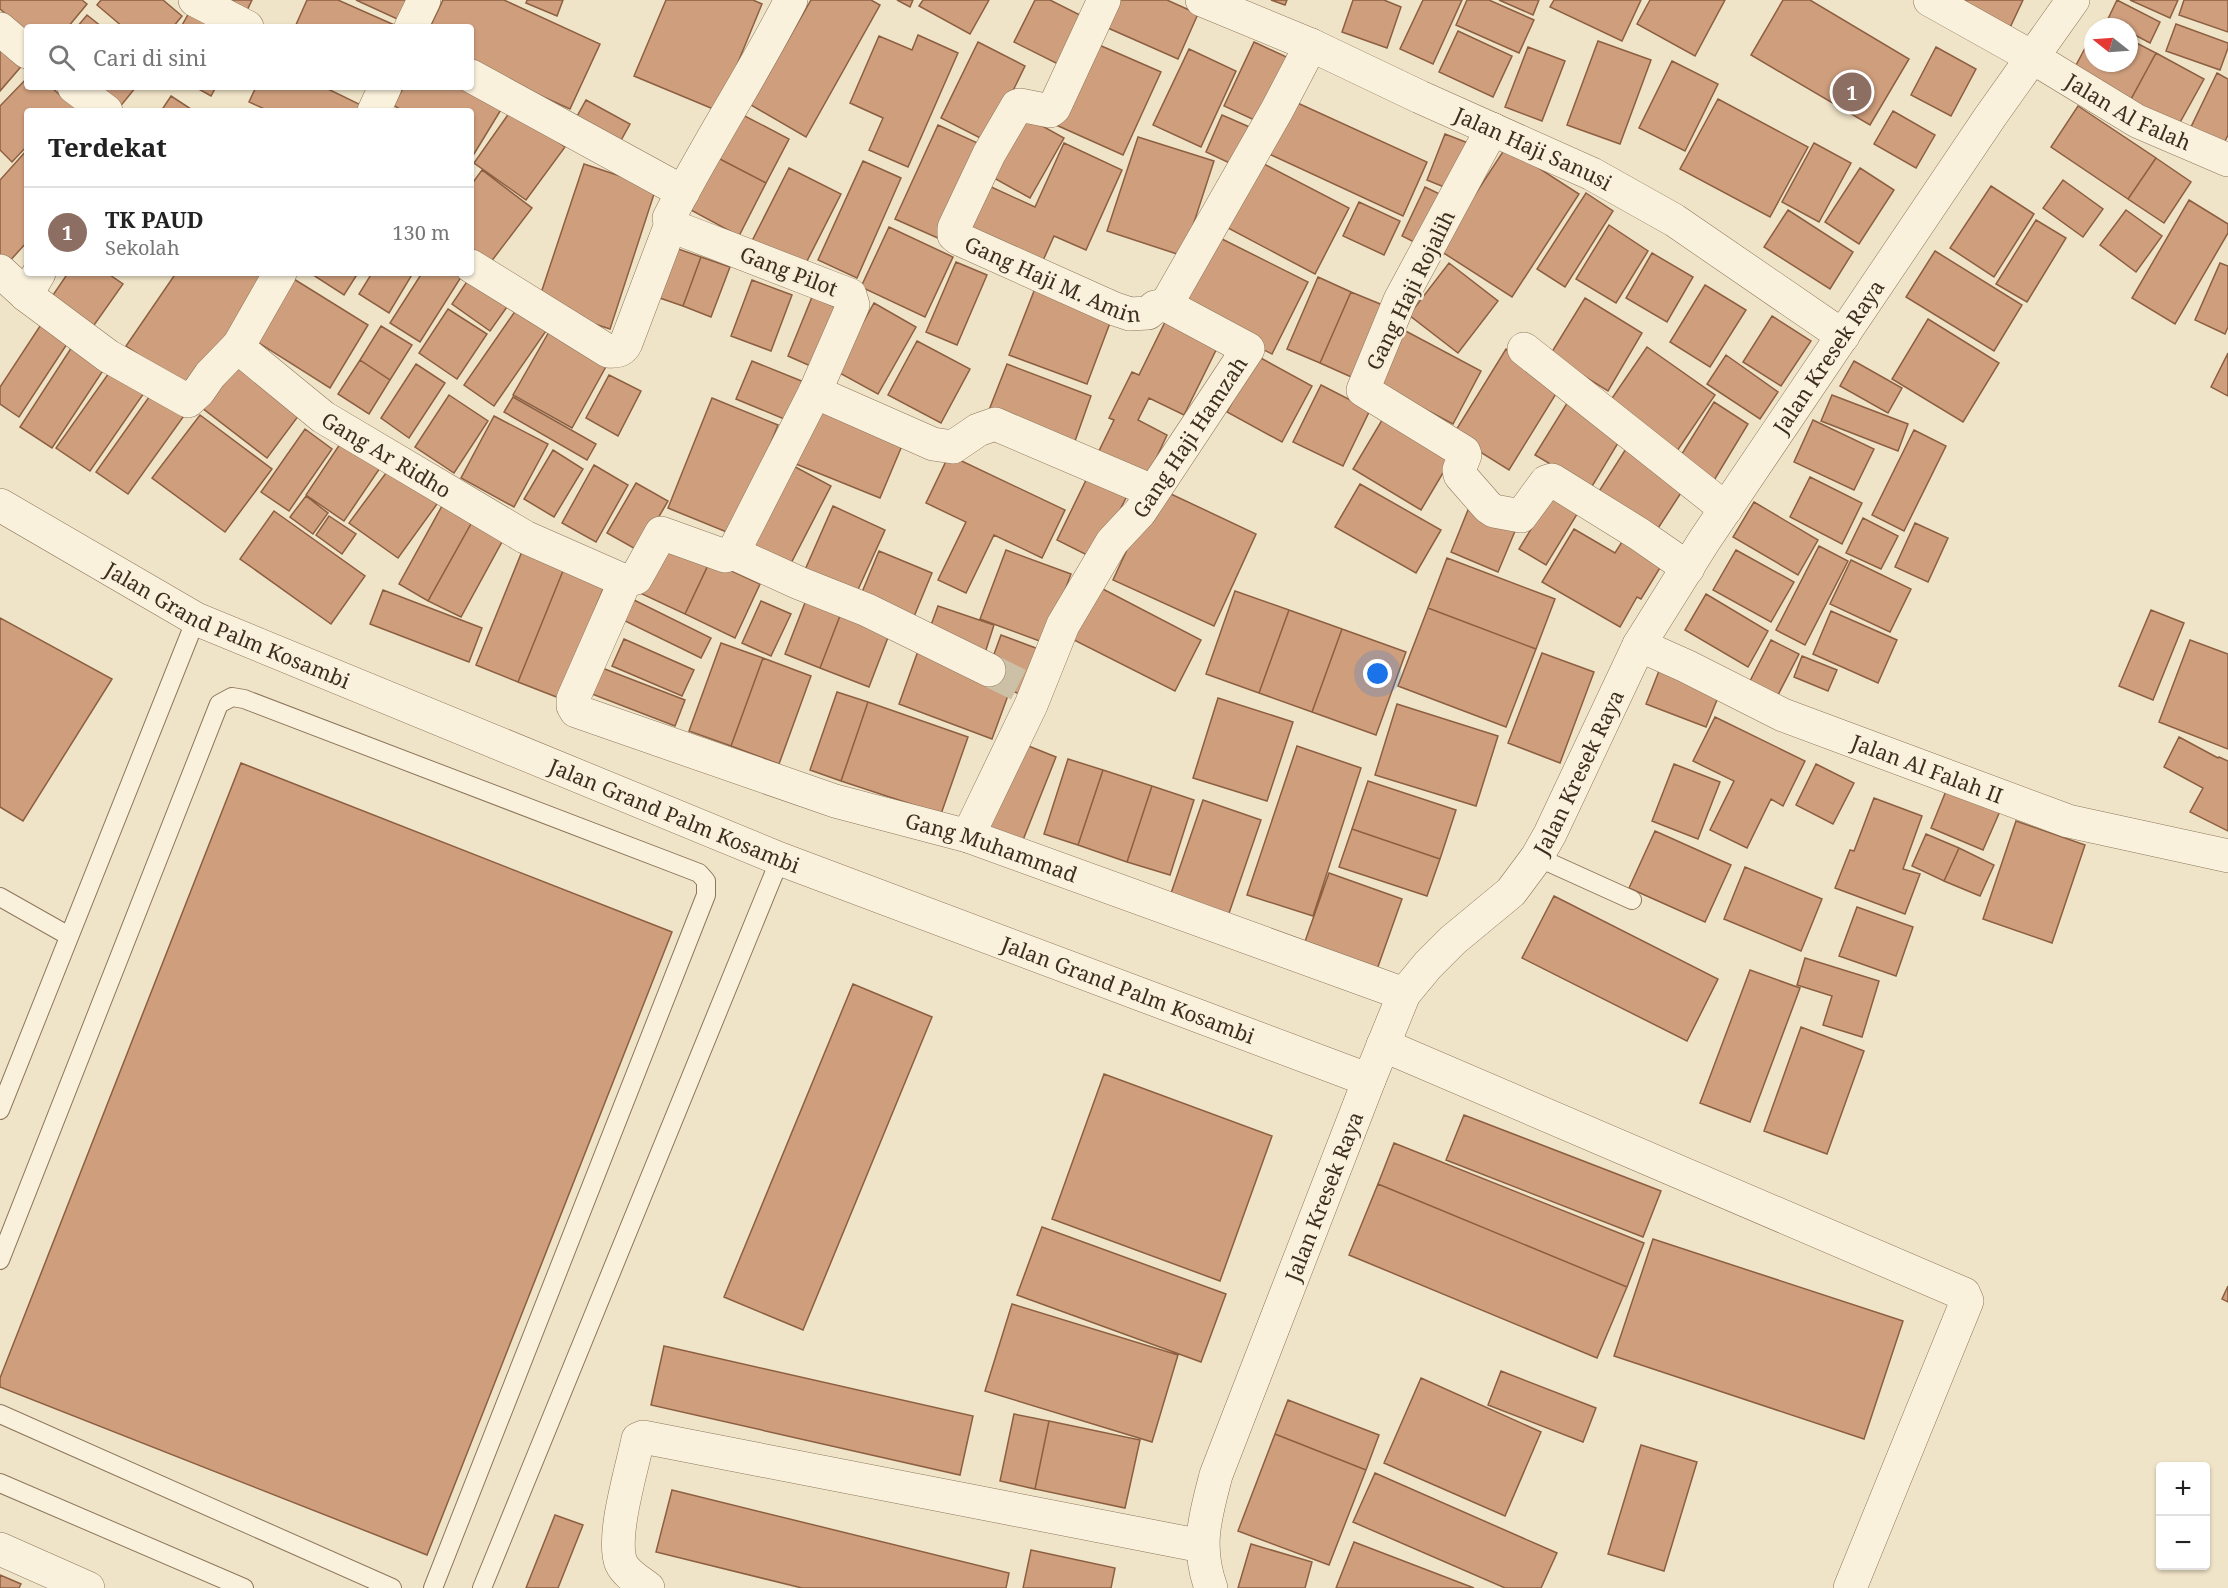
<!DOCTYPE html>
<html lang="id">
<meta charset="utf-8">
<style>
body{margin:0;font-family:"Noto Serif",serif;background:#f2f2f2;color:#222}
.controls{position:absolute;right:18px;bottom:18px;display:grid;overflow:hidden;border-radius:6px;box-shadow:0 2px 4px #0004}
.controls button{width:54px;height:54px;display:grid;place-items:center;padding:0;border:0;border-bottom:2px solid #e0e0e0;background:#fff;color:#222;font:30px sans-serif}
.compass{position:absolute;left:2084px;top:18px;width:54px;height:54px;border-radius:50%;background:#fff;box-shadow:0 2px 4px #0004;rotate:287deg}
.you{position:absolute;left:1378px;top:674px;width:21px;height:21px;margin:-15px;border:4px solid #fff;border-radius:50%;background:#1a73e8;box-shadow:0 0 0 9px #1a73e833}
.badge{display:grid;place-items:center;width:39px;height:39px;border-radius:50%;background:#d93025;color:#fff;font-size:20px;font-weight:700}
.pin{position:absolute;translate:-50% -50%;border:3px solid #fff;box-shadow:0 2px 6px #0006}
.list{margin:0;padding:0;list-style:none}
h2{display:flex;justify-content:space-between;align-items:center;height:78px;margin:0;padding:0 24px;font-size:26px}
h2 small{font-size:20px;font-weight:400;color:#767676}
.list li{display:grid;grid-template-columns:39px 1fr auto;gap:18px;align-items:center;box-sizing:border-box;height:90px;padding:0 24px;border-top:2px solid #e0e0e0}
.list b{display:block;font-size:22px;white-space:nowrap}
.list p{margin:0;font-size:20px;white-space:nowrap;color:#767676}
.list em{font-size:20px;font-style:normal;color:#767676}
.icon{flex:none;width:33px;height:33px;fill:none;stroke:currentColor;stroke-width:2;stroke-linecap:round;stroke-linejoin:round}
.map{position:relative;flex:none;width:2228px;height:1588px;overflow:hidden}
.search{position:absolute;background:#fff;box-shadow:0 2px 4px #0004;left:24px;top:24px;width:450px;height:66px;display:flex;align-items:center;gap:15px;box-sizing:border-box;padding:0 21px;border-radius:6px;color:#767676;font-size:22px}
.panel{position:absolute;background:#fff;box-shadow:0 2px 4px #0004;left:24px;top:108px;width:450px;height:168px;border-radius:6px}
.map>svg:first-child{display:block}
.building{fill:#cf9f7d;stroke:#8d5f41;stroke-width:1.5}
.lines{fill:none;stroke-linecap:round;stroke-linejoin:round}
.minor-tunnel{stroke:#ccc0a6;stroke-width:33;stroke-dasharray:33 16;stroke-linecap:butt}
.service-casing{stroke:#8d765c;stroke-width:20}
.minor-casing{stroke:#8d765c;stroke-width:34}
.tertiary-casing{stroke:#8d765c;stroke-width:34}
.service{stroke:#faf1dc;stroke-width:18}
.minor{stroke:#faf1dc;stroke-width:33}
.tertiary{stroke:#faf1dc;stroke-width:33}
.labels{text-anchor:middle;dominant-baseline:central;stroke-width:5;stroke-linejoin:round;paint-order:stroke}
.street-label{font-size:21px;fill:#3d2e20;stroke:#f7eed8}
</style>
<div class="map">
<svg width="2228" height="1588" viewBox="0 0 2228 1588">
<rect width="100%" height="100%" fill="#f0e4c8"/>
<path class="building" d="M0,0H82L87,4L68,27H27V32L0,9Z
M101,0H163L182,16L173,27H123L97,5Z
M203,0H252L243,19Z
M307,0H338L399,27H295Z
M356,0H416L406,23Z
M443,0H504L600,44L570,109L471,64V27H430Z
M527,0H563L557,16L526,3Z
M666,0H753L762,4L718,111L634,76Z
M811,0H871L880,5L806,137L751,105Z
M897,0H913L910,7Z
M923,0H989L970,34L919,6Z
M1035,0H1050L1086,18L1062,66L1014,42Z
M1120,0H1167L1198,14L1178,59L1108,28Z
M1271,0H1287L1285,5Z
M1353,0H1384L1401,7L1387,48L1342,32Z
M1423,0H1462L1433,64L1400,49Z
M1467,0H1489L1534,20L1519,53L1456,25Z
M1499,0H1539L1533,15Z
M1554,0H1641L1622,41L1550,7Z
M1650,0H1725L1695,56L1637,24Z
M1783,0H1810L1909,59L1870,125L1751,55Z
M1939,0H2023L2007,34Z
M2117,0L2160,22L2150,43L2129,32V27H2118L2107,21Z
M2130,0H2178L2170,18Z
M2184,0H2228V32L2179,15Z
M194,4L232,27H181Z
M87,15L102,27H77Z
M2176,24L2228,43V48L2220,70L2166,51Z
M1458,31L1512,56L1493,97L1439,72Z
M2093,33V63H2129V39L2156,53L2130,101L2073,71Z
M918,35L958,53L908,167L869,150L883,118L850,103L879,36L912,50Z
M0,41L25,62L0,91Z
M1090,41L1161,72L1123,155L1054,124Z
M1598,41L1651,60L1620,144L1567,125Z
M978,42L1025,66L988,142L941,118Z
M1254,42L1293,60L1263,124L1224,106Z
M1528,47L1565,61L1542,121L1505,107Z
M1936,47L1976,69L1951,116L1911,95Z
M1189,49L1236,71L1201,147L1153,125Z
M2156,53L2204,79L2178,126L2130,101Z
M1672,61L1718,84L1685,151L1639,128Z
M2217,73L2228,79V135L2223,145L2190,129Z
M27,78V87H51L61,96L64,93L84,111H27V146L12,162L0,150V106Z
M96,87H136L119,108Z
M195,87H216L211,96Z
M256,87H324L363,106L361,111H269L249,102Z
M404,87H471L505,103L474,154L471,153V111H403L393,105Z
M171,96L194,111H161Z
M1718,99L1808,147L1770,217L1680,169Z
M586,100L630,124L619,144L575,120Z
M1291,100L1427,162L1403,216L1267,153Z
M2078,106L2156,158L2128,199L2051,147Z
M512,109L565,147L526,200L474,163Z
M1893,111L1935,135L1916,168L1874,144Z
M739,113L789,139L766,183L716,157Z
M1019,113L1064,138L1030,198L985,173Z
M1222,115L1254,129L1238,167L1206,152Z
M938,125L982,145L940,239L895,219Z
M1445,134L1468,143L1449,189L1427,180Z
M1138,137L1214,161L1183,256L1107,231Z
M1064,143L1122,170L1086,250L1054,236L1041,265L967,230L987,185L1035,207Z
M1814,143L1851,163L1819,222L1782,202Z
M1506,147L1579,194L1512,297L1439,250Z
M27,150V242L7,264L0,257V180Z
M716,157L766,183L739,236L689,209Z
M2156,158L2191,182L2164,223L2128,199Z
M863,161L901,178L857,278L818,260Z
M1262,163L1349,208L1315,274L1228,228Z
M584,164L656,188L610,329L537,305Z
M789,168L841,194L804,267L752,241Z
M1860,168L1894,190L1859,244L1825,222Z
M482,170L532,208L484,271L471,261V185Z
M2063,180L2103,209L2083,237L2043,208Z
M1991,186L2034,214L1994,277L1950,248Z
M1425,187L1448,198L1424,247L1402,236Z
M1586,193L1613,211L1565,287L1537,269Z
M2189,200L2228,224V233L2175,324L2132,298Z
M1359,202L1400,221L1384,255L1343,236Z
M1788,210L1853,252L1830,289L1764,247Z
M2126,210L2162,236L2136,272L2100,245Z
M2036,220L2066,238L2027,302L1996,284Z
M1609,225L1648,251L1616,303L1576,279Z
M889,227L953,257L925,317L861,287Z
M1218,237L1308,282L1272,354L1182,309Z
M667,245L701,257L683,306L648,294Z
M1935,251L2022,305L1994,351L1906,297Z
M1652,253L1693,277L1667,322L1626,298Z
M701,257L730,267L711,317L683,306Z
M956,262L987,275L957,345L926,332Z
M1449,263L1498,301L1458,353L1409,315Z
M2220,263L2228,266V327L2225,334L2195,320Z
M68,273H107L123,284L92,328L51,298Z
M176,273H274L191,391L126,346Z
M310,273H358L344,295Z
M372,273H413L389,313L359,294Z
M422,273L463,274L420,342L390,323Z
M289,276L368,325L330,388L251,338Z
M470,277L509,304L490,331L452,304Z
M1318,277L1351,292L1320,363L1287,349Z
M752,280L792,295L771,351L731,336Z
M1705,285L1746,310L1710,367L1670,342Z
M1036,286L1113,315L1087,384L1009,355Z
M1351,292L1390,308L1358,380L1320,363Z
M812,297L840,309L815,368L788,356Z
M1585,298L1642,333L1608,391L1550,355Z
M874,303L916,327L878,394L836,371Z
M448,309L487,334L457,379L419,353Z
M516,310L546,331L494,406L464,385Z
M1772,316L1811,341L1781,386L1743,362Z
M1167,318L1219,344L1184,415L1149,398L1138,420L1167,435L1145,482L1096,457L1114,420L1109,418L1132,372L1139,375Z
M1928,319L1999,363L1963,422L1892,379Z
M42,323L69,341L19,417L0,404V387Z
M381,326L412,345L390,380L360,360Z
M1400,328L1481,371L1453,424L1372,381Z
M550,330L608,363L572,428L513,395Z
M77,339L110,360L52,448L20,427Z
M917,341L970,369L941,423L888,395Z
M1647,347L1715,395L1675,454L1606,407Z
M1506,349L1562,384L1509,470L1453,435Z
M2228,353V396L2211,387Z
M234,354L305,407L267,458L197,404Z
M1726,355L1778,392L1760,419L1707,384Z
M1257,356L1312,386L1282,442L1227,412Z
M360,360L390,380L369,414L338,394Z
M752,361L804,382L789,421L736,399Z
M1854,361L1902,388L1888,413L1840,386Z
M416,364L445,383L409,438L381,418Z
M1007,364L1091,396L1075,441L989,410Z
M111,370L144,393L90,471L56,448Z
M609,375L641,391L618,436L586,418Z
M1321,385L1370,410L1343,466L1293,442Z
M154,390L186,413L128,494L96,472Z
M449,395L488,421L454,473L415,447Z
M1832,395L1908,424L1898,451L1821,421Z
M513,397L596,444L587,460L504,412Z
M712,398L778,425L734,535L668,508Z
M1569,400L1624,433L1591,488L1535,455Z
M1714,402L1748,424L1710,487L1675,465Z
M820,406L904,441L880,498L796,464Z
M1388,410L1456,451L1421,510L1353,469Z
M200,415L272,469L225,532L152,478Z
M494,416L548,444L514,507L461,478Z
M1813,420L1874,449L1854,490L1794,462Z
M305,429L332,449L289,511L261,492Z
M1914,430L1946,446L1904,531L1872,515Z
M342,441L380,468L344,521L306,495Z
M1629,444L1688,482L1655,533L1596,496Z
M553,450L583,469L554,517L524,499Z
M949,455L1065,510L1042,558L994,535L966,593L938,580L966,522L926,503Z
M788,463L831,486L787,571L744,548Z
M594,465L628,485L596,542L562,523Z
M389,469L437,504L398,558L349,523Z
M1089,474L1128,494L1095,559L1057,540Z
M1810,477L1862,503L1842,544L1790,517Z
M636,483L668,501L639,551L607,533Z
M1360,484L1441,530L1416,573L1335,527Z
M1156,487L1256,534L1214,626L1113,580Z
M1555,490L1582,506L1546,565L1519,549Z
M306,496L328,513L313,534L290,517Z
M1754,502L1818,540L1798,575L1733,537Z
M1470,505L1518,524L1498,572L1451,552Z
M442,506L472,522L428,601L399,584Z
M833,506L885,530L856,594L805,570Z
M274,511L365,576L331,624L240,559Z
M329,516L356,534L342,554L316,535Z
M1863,518L1898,536L1881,569L1846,553Z
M472,522L503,540L461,617L428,601Z
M1915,523L1948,538L1928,582L1895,567Z
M1574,529L1615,553L1627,534L1666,558L1641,599L1637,597L1620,627L1542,582Z
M666,540L710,561L685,614L640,593Z
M525,544L567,561L518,682L476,665Z
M1819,546L1848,561L1805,645L1776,630Z
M1006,550L1071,574L1045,643L980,619Z
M1736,550L1794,582L1771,622L1713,590Z
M879,551L932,573L913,619L860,597Z
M1447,558L1555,599L1536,649L1428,608Z
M1851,560L1911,589L1890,632L1830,604Z
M567,561L608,577L559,698L518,682Z
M710,561L760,584L735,638L685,614Z
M1099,587L1201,640L1175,691L1072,639Z
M383,590L482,628L469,662L370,624Z
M1235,591L1289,610L1259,693L1206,674Z
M1706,594L1768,631L1748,667L1685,630Z
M808,595L843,608L820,668L785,654Z
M632,599L711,638L701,658L621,619Z
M761,601L791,614L771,656L742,643Z
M938,606L994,625L984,656L927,636Z
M843,608L892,627L869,687L820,668Z
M1428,608L1536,649L1506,727L1398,686Z
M1289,610L1342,629L1312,712L1259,693Z
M2151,610L2184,623L2153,700L2119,686Z
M1831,611L1897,640L1878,683L1813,654Z
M0,618L112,679L23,821L0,807Z
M1342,629L1406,652L1376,735L1312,712Z
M1001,635L1041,650L1024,696L1010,690L992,739L899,704L918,651L986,676Z
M624,639L694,670L682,696L612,666Z
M1771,640L1799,654L1778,695L1750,681Z
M2190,640L2228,654V749L2159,722Z
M721,643L763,658L731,746L689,731Z
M1542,653L1594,672L1560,763L1508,743Z
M1802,656L1837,670L1828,691L1794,677Z
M763,658L811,676L779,764L731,746Z
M597,666L685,700L675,726L587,692Z
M1659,671L1719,695L1706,727L1646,704Z
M837,692L868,702L841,781L810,770Z
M1218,698L1293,722L1267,801L1193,778Z
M868,702L968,737L941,814L841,781Z
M1397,704L1498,736L1476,806L1375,775Z
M1715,717L1805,761L1783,806L1771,799L1747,848L1710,830L1734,781L1693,761Z
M2179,737L2218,758L2219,757L2228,761V831L2190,812L2203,788L2164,767Z
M1021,743L1056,757L1023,840L987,826Z
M1297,746L1361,768L1313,916L1247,895Z
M1068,759L1103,770L1078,845L1044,834Z
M241,763L672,932L427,1555L0,1387V1378Z
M1674,764L1720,782L1698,839L1652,821Z
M1816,764L1854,783L1833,824L1796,805Z
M1103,770L1152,786L1127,862L1078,845Z
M1368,781L1456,810L1440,859L1352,829Z
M1152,786L1194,800L1170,875L1127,862Z
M1948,786L2001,809L1983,850L1931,828Z
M1874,798L1922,816L1903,869L1920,874L1905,914L1835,888L1850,850L1854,851Z
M1203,800L1261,820L1227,919L1169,899Z
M2016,821L2085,845L2052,943L1983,919Z
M1352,829L1440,859L1427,896L1339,867Z
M1655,831L1731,865L1705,922L1629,888Z
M1926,834L1959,848L1944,881L1912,866Z
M1959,848L1994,865L1980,896L1944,881Z
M1745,867L1822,899L1801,951L1724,919Z
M1329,873L1402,899L1375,975L1302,950Z
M1554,896L1718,979L1687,1041L1522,958Z
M1857,907L1913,927L1896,976L1839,956Z
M1805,958L1879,981L1862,1037L1823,1025L1832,996L1797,985Z
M1750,970L1800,988L1750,1122L1700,1103Z
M853,984L932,1017L803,1330L724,1297Z
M1801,1027L1864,1051L1827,1154L1764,1131Z
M1104,1074L1272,1136L1220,1281L1052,1219Z
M1464,1115L1661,1191L1643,1237L1446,1160Z
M1394,1143L1644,1243L1627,1287L1378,1184Z
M1378,1184L1627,1287L1597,1358L1349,1255Z
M1042,1227L1226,1294L1201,1362L1017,1295Z
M1653,1239L1903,1321L1864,1439L1614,1356Z
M2228,1286V1302L2222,1299Z
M1012,1304L1178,1355L1152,1442L985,1391Z
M664,1346L973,1416L960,1475L651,1405Z
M1501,1371L1596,1408L1583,1442L1488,1405Z
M1421,1378L1541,1432L1505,1516L1384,1463Z
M1288,1400L1379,1435L1366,1470L1275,1434Z
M1014,1414L1049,1421L1035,1489L1000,1481Z
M1049,1421L1140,1440L1125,1508L1035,1489Z
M1275,1434L1366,1470L1329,1565L1238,1531Z
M1641,1445L1697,1462L1664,1571L1608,1554Z
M1375,1473L1557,1553L1541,1588H1505L1353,1522Z
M672,1490L1009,1573L1006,1588H802L656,1552Z
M555,1515L583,1525L558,1588H526Z
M1354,1542L1474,1588H1336Z
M1251,1544L1312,1562L1305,1588H1238Z
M1031,1550L1115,1568L1111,1588H1023Z
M0,1575L21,1584L19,1588H0Z"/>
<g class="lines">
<path class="minor-tunnel" d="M989,670L1027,689"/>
<defs>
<path id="service" d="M1537,857L1632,900
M0,897L69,936
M0,1110L196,619
M0,1260L219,704L232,697L244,699L699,873L706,881V895L433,1588
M0,1414L392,1588
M0,1483L244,1588
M482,1588L780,859"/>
<g id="minor">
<path d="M195,0L247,27"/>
<path id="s1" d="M1104,0L1054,108L1050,111L1020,105L1017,106L989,154L954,228V235L959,239L1115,309L1130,314L1148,313L1155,307L1166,305"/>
<path id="s2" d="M1202,0L1311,45L1420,97L1592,174L1674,220L1843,336"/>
<path id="s3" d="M1930,0L2032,57L2137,121L2228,160"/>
<path d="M411,27L424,0"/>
<path d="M0,29L27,52"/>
<path d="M471,76L683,192"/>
<path d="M74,87L106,111"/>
<path d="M374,111L385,87"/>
<path d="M1492,129L1400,300L1363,390L1464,452L1465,455L1459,470L1460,475L1488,507L1494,511L1521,516L1546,482L1552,480L1639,534L1688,568"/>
<path d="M471,266L608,351C617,352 622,351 626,343L671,224"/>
<path d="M0,271L26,295"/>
<path d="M39,273L26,295L108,356L188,401L199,391L210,375L239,345"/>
<path id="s4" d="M280,273L239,345L240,349L323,417L525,537L625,581"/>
<path d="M1524,349L1726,509"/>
<path d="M815,392L933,444L953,447L978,430L995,424L1152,491"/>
<path id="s5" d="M0,505L196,619L780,859L1369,1080"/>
<path d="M733,553L799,583L867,610L989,670"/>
<path id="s6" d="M625,581L573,699V706L576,711L835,801L968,836L1404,994"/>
<path d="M625,581L636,578L661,533L725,556L733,553L815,392L853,305L850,295L674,227L671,224L669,218C707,144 753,74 791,0"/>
<path id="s7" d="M1639,645L1686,666L1783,715L2068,821L2228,856"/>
<path id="s8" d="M968,836L1031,705L1063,625L1112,542L1140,512L1248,349L1166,305L1277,110L1311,45"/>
<path d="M1383,1045L1964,1294L1967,1301L1850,1588"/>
<path d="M0,1549L88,1588"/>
<path d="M648,1588C639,1581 626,1574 621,1563C611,1536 632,1469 638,1439L643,1437L1202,1546"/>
</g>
<g id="tertiary">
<path id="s9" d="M1211,1588C1196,1546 1205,1517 1216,1475L1369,1080L1404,994L1428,965L1453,940L1511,892L1537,857L1550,834L1639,645L1704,541L1990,117L2073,0"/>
</g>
</defs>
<use href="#service" class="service-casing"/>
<use href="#minor" class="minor-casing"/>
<use href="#tertiary" class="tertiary-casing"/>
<use href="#service" class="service"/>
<use href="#minor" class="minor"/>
<use href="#tertiary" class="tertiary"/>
</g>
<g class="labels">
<g class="street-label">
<text stroke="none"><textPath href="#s3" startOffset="228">Jalan Al Falah</textPath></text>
<text stroke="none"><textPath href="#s2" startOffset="363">Jalan Haji Sanusi</textPath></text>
<text transform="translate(789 271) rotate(21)">Gang Pilot</text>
<text stroke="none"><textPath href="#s1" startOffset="411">Gang Haji M. Amin</textPath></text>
<text transform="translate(1410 290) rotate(-64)">Gang Haji Rojalih</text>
<text stroke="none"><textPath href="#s9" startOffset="1404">Jalan Kresek Raya</textPath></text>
<text stroke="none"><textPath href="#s8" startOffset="459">Gang Haji Hamzah</textPath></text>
<text stroke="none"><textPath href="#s4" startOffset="268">Gang Ar Ridho</textPath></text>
<text stroke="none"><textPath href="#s5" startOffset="258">Jalan Grand Palm Kosambi</textPath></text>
<text stroke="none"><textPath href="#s7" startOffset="314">Jalan Al Falah II</textPath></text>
<text stroke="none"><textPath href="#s9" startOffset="918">Jalan Kresek Raya</textPath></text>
<text stroke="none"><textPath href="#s5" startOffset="744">Jalan Grand Palm Kosambi</textPath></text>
<text stroke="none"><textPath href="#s6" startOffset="579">Gang Muhammad</textPath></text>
<text stroke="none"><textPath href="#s5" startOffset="1230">Jalan Grand Palm Kosambi</textPath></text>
<text stroke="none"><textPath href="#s9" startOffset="414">Jalan Kresek Raya</textPath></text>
</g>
</g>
</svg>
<div class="controls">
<button>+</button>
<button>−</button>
</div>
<svg class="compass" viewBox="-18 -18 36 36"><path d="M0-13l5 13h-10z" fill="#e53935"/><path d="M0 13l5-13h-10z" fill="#767676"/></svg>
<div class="you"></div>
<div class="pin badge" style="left:1852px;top:92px;background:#8d6e63">1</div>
<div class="search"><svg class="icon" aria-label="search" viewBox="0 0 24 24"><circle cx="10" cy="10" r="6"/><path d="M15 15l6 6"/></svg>Cari di sini</div>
<section class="panel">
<h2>Terdekat<small></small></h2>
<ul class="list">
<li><span class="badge" style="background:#8d6e63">1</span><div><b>TK PAUD</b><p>Sekolah</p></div><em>130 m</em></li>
</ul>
</section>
</div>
